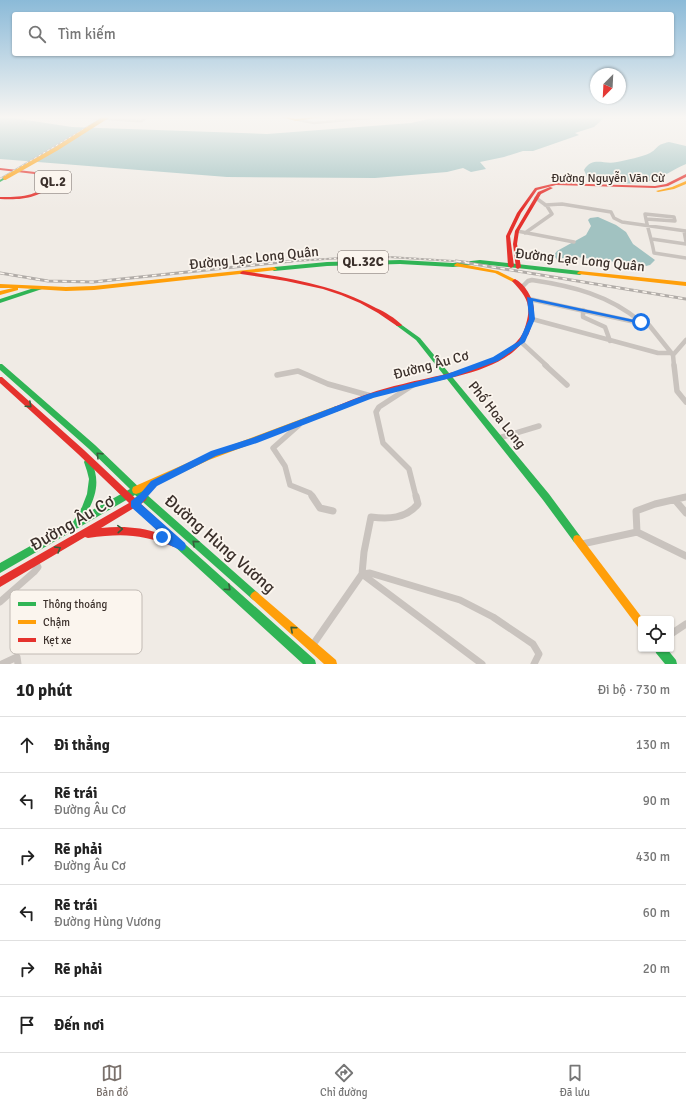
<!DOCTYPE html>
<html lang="vi">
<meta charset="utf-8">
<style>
body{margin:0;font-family:Signika,sans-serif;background:#f6f6f6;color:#222}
.controls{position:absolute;right:12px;bottom:12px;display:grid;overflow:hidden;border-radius:4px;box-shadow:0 1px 3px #0004}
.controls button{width:36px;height:36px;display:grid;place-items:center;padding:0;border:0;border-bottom:1px solid #e0e0e0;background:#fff;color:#222;font:20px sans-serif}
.compass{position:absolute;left:590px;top:68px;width:36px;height:36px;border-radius:50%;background:#fff;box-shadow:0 1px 3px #0004;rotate:204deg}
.stop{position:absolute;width:12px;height:12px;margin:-9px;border:3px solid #1a73e8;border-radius:50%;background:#fff}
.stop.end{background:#1a73e8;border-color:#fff;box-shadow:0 1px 4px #0008}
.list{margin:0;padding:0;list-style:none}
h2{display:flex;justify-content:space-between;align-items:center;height:52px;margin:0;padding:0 16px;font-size:17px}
h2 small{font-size:13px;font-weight:400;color:#767676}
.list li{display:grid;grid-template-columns:26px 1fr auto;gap:12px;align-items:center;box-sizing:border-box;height:56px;padding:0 16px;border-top:1px solid #e0e0e0}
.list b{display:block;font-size:15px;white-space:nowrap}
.list p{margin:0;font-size:13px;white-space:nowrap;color:#767676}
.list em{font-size:13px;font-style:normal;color:#767676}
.icon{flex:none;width:22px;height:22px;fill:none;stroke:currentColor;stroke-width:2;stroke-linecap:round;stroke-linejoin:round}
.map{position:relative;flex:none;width:686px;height:664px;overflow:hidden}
.search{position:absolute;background:#fff;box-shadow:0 1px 3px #0004;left:12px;right:12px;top:12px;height:44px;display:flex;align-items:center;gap:10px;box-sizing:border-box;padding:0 14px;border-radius:4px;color:#767676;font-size:15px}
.sheet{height:388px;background:#fff}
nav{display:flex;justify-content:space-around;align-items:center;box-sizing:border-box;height:56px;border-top:1px solid #e0e0e0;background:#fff;font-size:11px;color:#767676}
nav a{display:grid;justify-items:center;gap:2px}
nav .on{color:#7a716c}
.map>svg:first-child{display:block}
.water{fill:#a1c2c1}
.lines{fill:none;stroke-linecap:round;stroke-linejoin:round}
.street-far4{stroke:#c9c3be;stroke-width:2.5}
.street-far3{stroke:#c9c3be;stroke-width:3.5}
.street-far2{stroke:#c9c3be;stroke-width:4.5}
.street-far1{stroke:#c9c3be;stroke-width:5.5}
.street{stroke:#c9c3be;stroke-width:7}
.fast{fill:#30b455;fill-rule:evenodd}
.slow{fill:#ff9f0a;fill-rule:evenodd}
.jam{fill:#e5322d;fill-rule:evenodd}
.rail-far1-casing{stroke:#b1aca8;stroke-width:2}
.rail-casing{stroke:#b1aca8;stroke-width:3}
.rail-far1{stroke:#fbf5ee;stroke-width:1;stroke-dasharray:2.5;stroke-linecap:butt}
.rail{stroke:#fbf5ee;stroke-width:1.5;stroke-dasharray:4.5;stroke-linecap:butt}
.slow-bridge{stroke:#ff9f0a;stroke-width:4}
.oneway{stroke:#375e3a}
.route{fill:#1a73e8}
.labels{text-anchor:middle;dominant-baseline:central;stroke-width:3.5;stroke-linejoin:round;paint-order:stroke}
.far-street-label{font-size:12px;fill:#3b302b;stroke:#fbf5ee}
.shield{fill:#fbf5ee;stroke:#756b66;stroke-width:1}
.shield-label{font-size:13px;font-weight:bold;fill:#3b302b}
.street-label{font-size:14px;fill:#3b302b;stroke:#fbf5ee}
.near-street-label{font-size:17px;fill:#3b302b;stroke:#fbf5ee}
.key{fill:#fbf5ee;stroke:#c1bab4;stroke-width:1}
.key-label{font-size:11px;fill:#3b302b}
</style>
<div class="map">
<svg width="686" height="664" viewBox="0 0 686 664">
<rect width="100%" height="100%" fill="#f0ebe5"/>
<path class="water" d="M0,116L72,127L267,134L411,123L442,116H606L594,127L575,133L579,135L533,151H523L504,157L480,162L486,169L471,172L463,168L447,172L375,178L227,177L0,159Z
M669,142L686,146V164C674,169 662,178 650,181C632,186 605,183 588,179L584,170C593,156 603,165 617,162C627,160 642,157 650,153C659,148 655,145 669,142Z
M598,217L616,225L626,232L633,244L655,260L650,265L646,266L569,256L557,260L554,255L557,251L586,235L591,226L588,220L590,218Z"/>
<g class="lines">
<path class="street-far4" d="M65,116L136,121H142L148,116
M298,120L314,123L391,116"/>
<path class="street-far3" d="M545,205L562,204L611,212L614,218L622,222L686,231
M646,219L675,221L674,217L645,214C647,227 652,240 654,253L686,258
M517,231L574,242
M684,231L686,242
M525,233L552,214L547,206L536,198
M652,239L686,244"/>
<path class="street-far2" d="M522,287L528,281L532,280C572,286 609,295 641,322
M529,299L649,325L673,355L674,366
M583,310V317L605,327L610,341
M532,319L658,353H671
M521,342L547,366
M673,355L686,340"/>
<path class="street-far1" d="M545,365L567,385
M674,365L677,391L686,402
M277,375L298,371L328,384L371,396
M413,385L379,407L376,412L383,443L409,469L416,497
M299,425L273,448L285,466L290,485L310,493L313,497
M499,438L539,426
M684,497H686"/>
<path class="street" d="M312,496L320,508L333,511
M416,496L418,504C406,519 388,519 371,517L364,552L362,574L482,664
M675,500L686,513
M637,532L636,511L655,504L686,497
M582,544L637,532L686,556
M0,602L34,572L38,567L35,562
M671,634L686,624
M312,646L362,574L370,573L460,600L493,617L533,644L539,654L534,664
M2,664L17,657L18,664"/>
<path class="fast" d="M4,177L7,178L0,182V179Z
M400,260L453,263L480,260L580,271L583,273L580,275L480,264L453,267L400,264L327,266L274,271L271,269L274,267L327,262Z
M40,286L42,287L43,288L42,289L0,303V299Z
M399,323L420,338L549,494L580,536L581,539L580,542L577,543L574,542L543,500L416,340L397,326L396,325L397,324Z
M0,364H2L95,445L146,494L258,593L260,596L258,599L255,601L252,599L135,495L0,573V563L73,522L82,507L87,494L89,479L87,471L84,462L85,460L88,459L91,460C100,480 97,494 87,513L130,489L89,449L0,370Z
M164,527L167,528L315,660L316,664H303L161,534L160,531L161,528Z
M655,649H667L676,660L677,664H665L656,653Z"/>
<path class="slow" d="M277,116H283L296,119L319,116H329L296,121Z
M686,181V184L674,189L658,192L656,191L672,187Z
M457,263L498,271L518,281L515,283L495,273L455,266L454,265Z
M274,267L277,269L276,270L94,290L66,291L18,288V290L0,295V291L13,288H0V284L66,287L94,286Z
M580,271L686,282V286L578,274L577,273Z
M336,406L338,407L340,409L338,411L209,460L139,493L136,494L133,493L132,490L133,487L203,456Z
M577,535L580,536L643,619H641V629L638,627L574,542L573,539L574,536Z
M255,591L258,593L336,660L337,664H324L252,599L250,596L252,593Z"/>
<path class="jam" d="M0,168L44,173L51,175L55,181C41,199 21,200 0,199V197C19,197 38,197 51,181L49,177L43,175L0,170Z
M686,174V177L668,186L655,188L556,185L537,190L521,213L510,236L514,266L511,268L508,266L506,236L517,213L535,188L556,183L655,186L666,184Z
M550,187L553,188L541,194L519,231L517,244L521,267L518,269L516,268L513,244L515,231L538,192Z
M243,271C289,278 335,285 376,308C385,312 395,318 402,325L401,326H397L378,313L360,303L341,295L323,289L286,281L241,274L240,273L241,272Z
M515,279C525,284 533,298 534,309C534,314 533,319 532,324C531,327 530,330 529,333C528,336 524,339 522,343C497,374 439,379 402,389C380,394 359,402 338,411L336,412L334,411L332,409L334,407C356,398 379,389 403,384C437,375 504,367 523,333C524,331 525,327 526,324C532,304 526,296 512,281Z
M0,377H2L84,450L135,498L143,493L146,494L147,497L146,500L141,504L167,528L168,531L167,534L164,535L177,540L178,543L177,546L174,547C141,534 123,533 88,538L85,537L0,587V577L129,503L78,454L0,383ZM134,508L161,534C141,527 122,526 101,528Z"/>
<defs>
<path id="rail-far1" d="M0,179L106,116
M279,262L373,256L469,262"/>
<path id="rail" d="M456,261L686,299
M0,273L48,281L93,282L292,261"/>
</defs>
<use href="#rail-far1" class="rail-far1-casing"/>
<use href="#rail" class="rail-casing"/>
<use href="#rail-far1" class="rail-far1"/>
<use href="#rail" class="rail"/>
<path class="slow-bridge" d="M5,178L56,149L108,116"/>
</g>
<defs><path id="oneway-chevron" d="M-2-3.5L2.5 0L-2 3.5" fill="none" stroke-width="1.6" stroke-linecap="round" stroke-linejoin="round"/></defs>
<g class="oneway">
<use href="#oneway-chevron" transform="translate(29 405) rotate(42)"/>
<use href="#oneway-chevron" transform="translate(99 455) rotate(-136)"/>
<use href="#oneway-chevron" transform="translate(120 529) rotate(-4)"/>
<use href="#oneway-chevron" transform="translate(195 543) rotate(-138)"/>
<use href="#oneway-chevron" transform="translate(58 549) rotate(-30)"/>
<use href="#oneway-chevron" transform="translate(228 588) rotate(42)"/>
<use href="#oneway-chevron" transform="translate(293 629) rotate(-138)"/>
</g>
<linearGradient id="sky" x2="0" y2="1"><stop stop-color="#8bbad8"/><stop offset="0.56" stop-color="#f8f6f3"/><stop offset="1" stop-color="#f8f6f3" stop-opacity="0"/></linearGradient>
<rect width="686" height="209" fill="url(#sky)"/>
<path class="route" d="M527,297L644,322L641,324L533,301L535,319L525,342L498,361L451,378L373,398L257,443L216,456L157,486L141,504L185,543L186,546L185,549L182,551L159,540L157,537L160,533L131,507V501L140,494L151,481L211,451L252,438L368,394L447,374L493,357L519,341L529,319Z"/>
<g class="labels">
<g class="far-street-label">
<text x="608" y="178">Đường Nguyễn Văn Cừ</text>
</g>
<g class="shield">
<rect x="35" y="171" width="36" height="22" rx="3"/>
<rect x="338" y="251" width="50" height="22" rx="3"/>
</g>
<g class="shield-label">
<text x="53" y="182">QL.2</text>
<text x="363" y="262">QL.32C</text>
</g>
<g class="street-label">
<text transform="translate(254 258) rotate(-6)">Đường Lạc Long Quân</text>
<text transform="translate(580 260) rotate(6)">Đường Lạc Long Quân</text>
<text transform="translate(431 365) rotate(-15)">Đường Âu Cơ</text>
<text transform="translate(497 415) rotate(51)">Phố Hoa Long</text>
</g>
<g class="near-street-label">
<text transform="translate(72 523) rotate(-30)">Đường Âu Cơ</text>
<text transform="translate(220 544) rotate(41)">Đường Hùng Vương</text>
</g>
</g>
<rect x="10" y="590" width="132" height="64" rx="6" class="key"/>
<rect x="18" y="602" width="18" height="4" fill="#30b455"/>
<rect x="18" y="620" width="18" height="4" fill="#ff9f0a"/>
<rect x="18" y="638" width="18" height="4" fill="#e5322d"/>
<g class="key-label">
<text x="43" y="608">Thông thoáng</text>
<text x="43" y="626">Chậm</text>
<text x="43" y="644">Kẹt xe</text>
</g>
</svg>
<div class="controls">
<button><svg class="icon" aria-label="locate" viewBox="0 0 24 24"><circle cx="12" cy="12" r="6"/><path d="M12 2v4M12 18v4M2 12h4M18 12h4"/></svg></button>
</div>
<svg class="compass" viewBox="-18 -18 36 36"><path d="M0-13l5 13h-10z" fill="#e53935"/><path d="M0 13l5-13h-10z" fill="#767676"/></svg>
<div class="stop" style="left:641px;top:322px"></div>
<div class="stop end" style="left:162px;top:537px"></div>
<div class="search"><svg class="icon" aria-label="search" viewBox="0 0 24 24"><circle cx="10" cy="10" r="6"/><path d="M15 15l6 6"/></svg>Tìm kiếm</div>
</div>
<section class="sheet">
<h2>10 phút<small>Đi bộ · 730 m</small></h2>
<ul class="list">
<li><svg class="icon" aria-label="ahead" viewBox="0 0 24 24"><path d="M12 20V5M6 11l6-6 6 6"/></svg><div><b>Đi thẳng</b></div><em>130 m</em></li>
<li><svg class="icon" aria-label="left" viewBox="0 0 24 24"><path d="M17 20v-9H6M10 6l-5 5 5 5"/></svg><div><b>Rẽ trái</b><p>Đường Âu Cơ</p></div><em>90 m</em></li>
<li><svg class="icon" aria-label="right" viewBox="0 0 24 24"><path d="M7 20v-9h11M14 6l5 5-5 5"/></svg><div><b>Rẽ phải</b><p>Đường Âu Cơ</p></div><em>430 m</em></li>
<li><svg class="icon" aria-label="left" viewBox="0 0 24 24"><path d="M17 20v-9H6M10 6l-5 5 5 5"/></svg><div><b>Rẽ trái</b><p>Đường Hùng Vương</p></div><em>60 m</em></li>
<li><svg class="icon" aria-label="right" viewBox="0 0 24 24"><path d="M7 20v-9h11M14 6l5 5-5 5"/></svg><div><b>Rẽ phải</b></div><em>20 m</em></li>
<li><svg class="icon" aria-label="arrive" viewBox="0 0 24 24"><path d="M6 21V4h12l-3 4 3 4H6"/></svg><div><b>Đến nơi</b></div></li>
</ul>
</section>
<nav>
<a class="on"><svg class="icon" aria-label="map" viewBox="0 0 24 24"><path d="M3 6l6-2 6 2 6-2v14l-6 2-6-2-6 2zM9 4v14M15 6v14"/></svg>Bản đồ</a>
<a><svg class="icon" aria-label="directions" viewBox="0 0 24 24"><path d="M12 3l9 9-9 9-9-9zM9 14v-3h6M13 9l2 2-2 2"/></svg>Chỉ đường</a>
<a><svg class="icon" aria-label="saved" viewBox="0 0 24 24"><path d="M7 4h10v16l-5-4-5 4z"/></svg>Đã lưu</a>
</nav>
